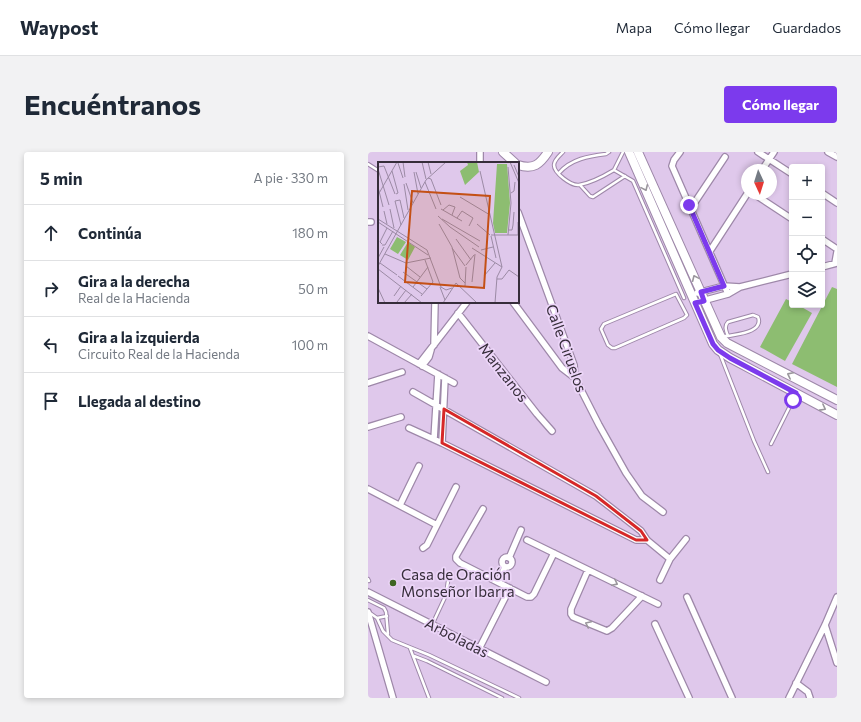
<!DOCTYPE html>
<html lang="es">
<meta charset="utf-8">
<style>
body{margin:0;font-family:Commissioner,sans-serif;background:#f2f2f3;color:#1f2937}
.controls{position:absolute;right:12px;top:12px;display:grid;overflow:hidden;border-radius:4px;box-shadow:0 2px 6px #0003}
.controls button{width:36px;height:36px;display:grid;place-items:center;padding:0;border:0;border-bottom:1px solid #e0e1e3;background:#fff;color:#1f2937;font:20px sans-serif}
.compass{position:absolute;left:373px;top:12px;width:36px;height:36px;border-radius:50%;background:#fff;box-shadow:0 2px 6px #0003;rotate:176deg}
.stop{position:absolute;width:12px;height:12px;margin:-9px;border:3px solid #7c3aed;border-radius:50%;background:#fff}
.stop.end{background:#7c3aed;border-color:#fff;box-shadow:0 1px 4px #0008}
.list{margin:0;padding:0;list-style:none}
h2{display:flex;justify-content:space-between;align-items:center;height:52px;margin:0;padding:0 16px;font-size:17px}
h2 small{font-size:13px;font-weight:400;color:#747a83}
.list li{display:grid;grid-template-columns:26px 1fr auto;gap:12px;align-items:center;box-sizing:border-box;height:56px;padding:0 16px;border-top:1px solid #e0e1e3}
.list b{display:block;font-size:15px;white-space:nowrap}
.list p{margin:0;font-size:13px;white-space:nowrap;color:#747a83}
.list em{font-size:13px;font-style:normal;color:#747a83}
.icon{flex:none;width:22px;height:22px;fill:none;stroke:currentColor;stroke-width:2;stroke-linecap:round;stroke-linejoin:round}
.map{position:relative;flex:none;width:469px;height:546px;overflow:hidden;border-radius:4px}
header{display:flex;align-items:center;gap:24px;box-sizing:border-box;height:56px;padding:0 20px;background:#fff;border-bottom:1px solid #e0e1e3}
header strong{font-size:19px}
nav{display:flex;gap:22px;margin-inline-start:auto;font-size:14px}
.intro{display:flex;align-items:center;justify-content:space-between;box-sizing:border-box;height:96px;padding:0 24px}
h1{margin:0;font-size:28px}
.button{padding:10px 18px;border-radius:4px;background:#7c3aed;color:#fff;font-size:14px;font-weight:700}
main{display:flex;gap:24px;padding:0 24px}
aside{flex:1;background:#fff;border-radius:4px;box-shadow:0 2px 6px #0003}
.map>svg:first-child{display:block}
.green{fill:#8dbd71}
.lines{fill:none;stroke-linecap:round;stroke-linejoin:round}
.lane-casing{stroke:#9e88a9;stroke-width:4.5}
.street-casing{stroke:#9e88a9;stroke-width:8}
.secondary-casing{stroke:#9e88a9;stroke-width:10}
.lane{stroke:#fff;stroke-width:2.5}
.street{stroke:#fff;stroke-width:5.5}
.secondary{stroke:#fff;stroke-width:8}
.oneway{stroke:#9a969c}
.route{stroke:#7c3aed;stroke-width:5}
.marked{fill:none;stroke:#d62828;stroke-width:3;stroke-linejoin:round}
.poi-dot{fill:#3e6622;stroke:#ecd5f8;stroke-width:1.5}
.labels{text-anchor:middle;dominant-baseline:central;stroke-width:3.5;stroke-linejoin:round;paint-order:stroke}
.street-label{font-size:15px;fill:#362d3a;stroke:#ecd5f8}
.poi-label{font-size:15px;fill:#362d3a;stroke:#ecd5f8;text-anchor:start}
.inset-road{fill:none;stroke:#9b8aa4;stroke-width:1}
.view{fill:#c45015;fill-opacity:0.15;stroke:#c45015;stroke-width:2}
.inset-edge{fill:none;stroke:#362d3a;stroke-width:2}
</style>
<header>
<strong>Waypost</strong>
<nav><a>Mapa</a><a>Cómo llegar</a><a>Guardados</a></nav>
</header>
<div class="intro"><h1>Encuéntranos</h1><a class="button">Cómo llegar</a></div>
<main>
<aside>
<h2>5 min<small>A pie · 330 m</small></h2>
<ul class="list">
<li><svg class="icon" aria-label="ahead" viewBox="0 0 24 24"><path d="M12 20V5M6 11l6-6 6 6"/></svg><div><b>Continúa</b></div><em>180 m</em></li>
<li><svg class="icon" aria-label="right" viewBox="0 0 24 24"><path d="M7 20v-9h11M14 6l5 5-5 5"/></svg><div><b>Gira a la derecha</b><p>Real de la Hacienda</p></div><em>50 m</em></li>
<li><svg class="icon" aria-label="left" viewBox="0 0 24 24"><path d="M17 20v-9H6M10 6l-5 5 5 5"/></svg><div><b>Gira a la izquierda</b><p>Circuito Real de la Hacienda</p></div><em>100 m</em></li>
<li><svg class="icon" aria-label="arrive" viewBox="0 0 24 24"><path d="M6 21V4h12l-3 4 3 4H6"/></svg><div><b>Llegada al destino</b></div></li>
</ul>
</aside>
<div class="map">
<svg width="469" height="546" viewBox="0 0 469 546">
<rect width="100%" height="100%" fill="#dfc8eb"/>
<path class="green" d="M464,135L469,137V235L424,212Z
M418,147L424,150V153H430L444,161L417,209L392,195Z"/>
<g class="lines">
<defs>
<path id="lane" d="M195,0C192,3 186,8 186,13C186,21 203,34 211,33C223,31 236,24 246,18L265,29L316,146
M0,12L11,19
M246,18L255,0
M191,21C203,7 221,4 238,2L241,0
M212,33L222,44L225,45L257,24
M308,142L319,163L316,166L247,196H244L240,193L233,177L236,172Z
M356,184H360C370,182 396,180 390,165L385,163L360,170C356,174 358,179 360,184
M352,202L386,289L400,320
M403,292L428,242
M0,427L1,429
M0,448L16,456L18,460L20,482
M2,461L9,466L15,479L24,488L61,503L151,546
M9,466L19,464
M64,473L78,443L80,429
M42,496L61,546
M46,504L59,509L134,546"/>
<path id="street" d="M112,0V11
M312,0L306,8L304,14L360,142
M390,0L424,22
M460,0L469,5
M394,18L406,0
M454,41L469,51
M386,42L424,67
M321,53L327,50L357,5
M150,60L206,213L207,226L231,273L258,321L274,344L295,360
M0,70H3
M454,87L469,97
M342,99L379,42
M467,111L469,100
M454,115L469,111
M329,141L356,134L372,135
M145,150L194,216L207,226
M327,151L360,142L372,135L424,122
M90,161L169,262L184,279
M0,184L86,231
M66,193L67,150
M51,212L99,150
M54,214L61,205L63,198
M0,231L34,220
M45,240L228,344L273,379L279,388L302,407
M0,275L33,265
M41,276L74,291L268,388H279
M66,287L70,222
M74,291L77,226
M0,337L69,373
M32,353L51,314
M115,357L88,404V407L92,411L159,445H163L166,442L186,401
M159,388L290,452
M55,396L59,393L88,335
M134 410a5 5 0 1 1 10 0a5 5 0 1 1-10 0Z
M141,406L153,378
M220,418L203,457V462L205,465L239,479L244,476L274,444
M292,428L302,407L318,387
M130,430L137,415
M0,440L178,530
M319,445L364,546
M0,460L25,546
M287,472L321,546
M457,473L469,511
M111,497L142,436
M428,531L440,540L442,546
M421,546L457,473L469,445"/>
<path id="secondary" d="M135,0L147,11
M261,0L345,192L350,198L362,206L469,263
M270,0L353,185L359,191L469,248
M150,13C166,18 172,12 180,0"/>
</defs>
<use href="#lane" class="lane-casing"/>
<use href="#street" class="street-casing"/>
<use href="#secondary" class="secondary-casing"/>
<use href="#lane" class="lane"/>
<use href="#street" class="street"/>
<use href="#secondary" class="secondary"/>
</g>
<defs><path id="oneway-chevron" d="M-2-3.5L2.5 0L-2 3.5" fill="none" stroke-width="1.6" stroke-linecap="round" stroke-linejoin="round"/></defs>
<g class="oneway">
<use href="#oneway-chevron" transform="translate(277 36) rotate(66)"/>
<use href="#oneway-chevron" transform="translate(327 126) rotate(-114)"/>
<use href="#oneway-chevron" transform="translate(422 223) rotate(-153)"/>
<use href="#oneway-chevron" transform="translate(455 256) rotate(28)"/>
<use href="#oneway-chevron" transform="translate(247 431) rotate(26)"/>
<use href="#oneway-chevron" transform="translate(220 472) rotate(-155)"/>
</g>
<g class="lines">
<path class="route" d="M321,53L356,134L333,140L336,149L327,151L345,192L350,198L362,206L428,241L425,248"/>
</g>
<path class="marked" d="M76,257L228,344L273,379L279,388H268L74,291Z"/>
<circle class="poi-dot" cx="25" cy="431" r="4"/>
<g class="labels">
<g class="street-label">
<text transform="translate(199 196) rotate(70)">Calle Ciruelos</text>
<text transform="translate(136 220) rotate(52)">Manzanos</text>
<text transform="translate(89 485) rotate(27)">Arboladas</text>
</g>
<g class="poi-label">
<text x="33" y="422">Casa de Oración<tspan x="33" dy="17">Monseñor Ibarra</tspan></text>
</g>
</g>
<g transform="translate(10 10)">
<rect width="141" height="141" fill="#dfc8eb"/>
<path d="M89,0H99L101,10L87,23L82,9L90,3ZM119,2H129L132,41L129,71H117L115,61ZM19,75L28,80L20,92L12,87ZM30,80L37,85L30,98L22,93Z" fill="#8dbd71"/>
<path class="inset-road" d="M25,0L27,15M44,0L48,17M50,0L53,12M132,0L141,21M20,1L25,16M136,3L141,15M0,5L6,4L17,32M130,5L133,41L130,73M0,7L11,43M14,9L20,31L18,32M102,9L124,105M36,10L40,32M38,10L43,26M50,16L53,17L63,43M47,20L58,47M28,21L35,41M26,22L30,48M0,25L5,45M133,31L136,29L137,20M0,33L19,0M82,35L112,53M12,47L16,66M63,47L84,59M65,48L71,43L77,45L74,53M6,49L9,62M60,54L72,65L101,85M79,56L84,49L95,56L91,64M0,57L49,88L63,125L68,128L74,126M64,57L102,79M0,60L50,93M61,62L74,85L82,116L87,121M99,62L112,73M23,63L17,39L22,38L26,56M131,68H134L135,63L136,50M113,73H141M140,73V60M113,74L118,96M78,77L93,98M4,82L2,80L9,66M4,83H7L15,69M74,86L87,104M94,86L124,105M103,88L115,85M7,92L28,101L53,96M0,96L6,85M2,101L19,113M88,103L96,93M0,104L48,18L68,0M28,104L42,115M0,107L44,141M25,110L49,127M20,114L44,132M106,114L117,101M119,117H124L131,108L141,115M94,120L97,92M87,124L88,105M35,125L50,105M62,125L67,138M0,126L7,141M16,134L23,124M43,134L55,120L47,98M19,140L28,128M26,141L34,132M65,141L78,121L99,141M117,141L119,115L124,105"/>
<path class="view" d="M34,29L112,34L106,126L27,120Z"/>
<rect width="141" height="141" class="inset-edge"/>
</g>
</svg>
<div class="controls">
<button>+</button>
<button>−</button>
<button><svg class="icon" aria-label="locate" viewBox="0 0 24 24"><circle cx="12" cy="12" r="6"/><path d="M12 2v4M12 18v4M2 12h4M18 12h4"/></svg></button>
<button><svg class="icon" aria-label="layers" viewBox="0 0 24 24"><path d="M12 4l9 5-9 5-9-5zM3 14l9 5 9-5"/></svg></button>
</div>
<svg class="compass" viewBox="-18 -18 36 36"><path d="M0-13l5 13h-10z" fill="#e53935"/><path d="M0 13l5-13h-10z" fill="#747a83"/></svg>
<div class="stop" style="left:425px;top:248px"></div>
<div class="stop end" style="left:321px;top:53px"></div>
</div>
</main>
